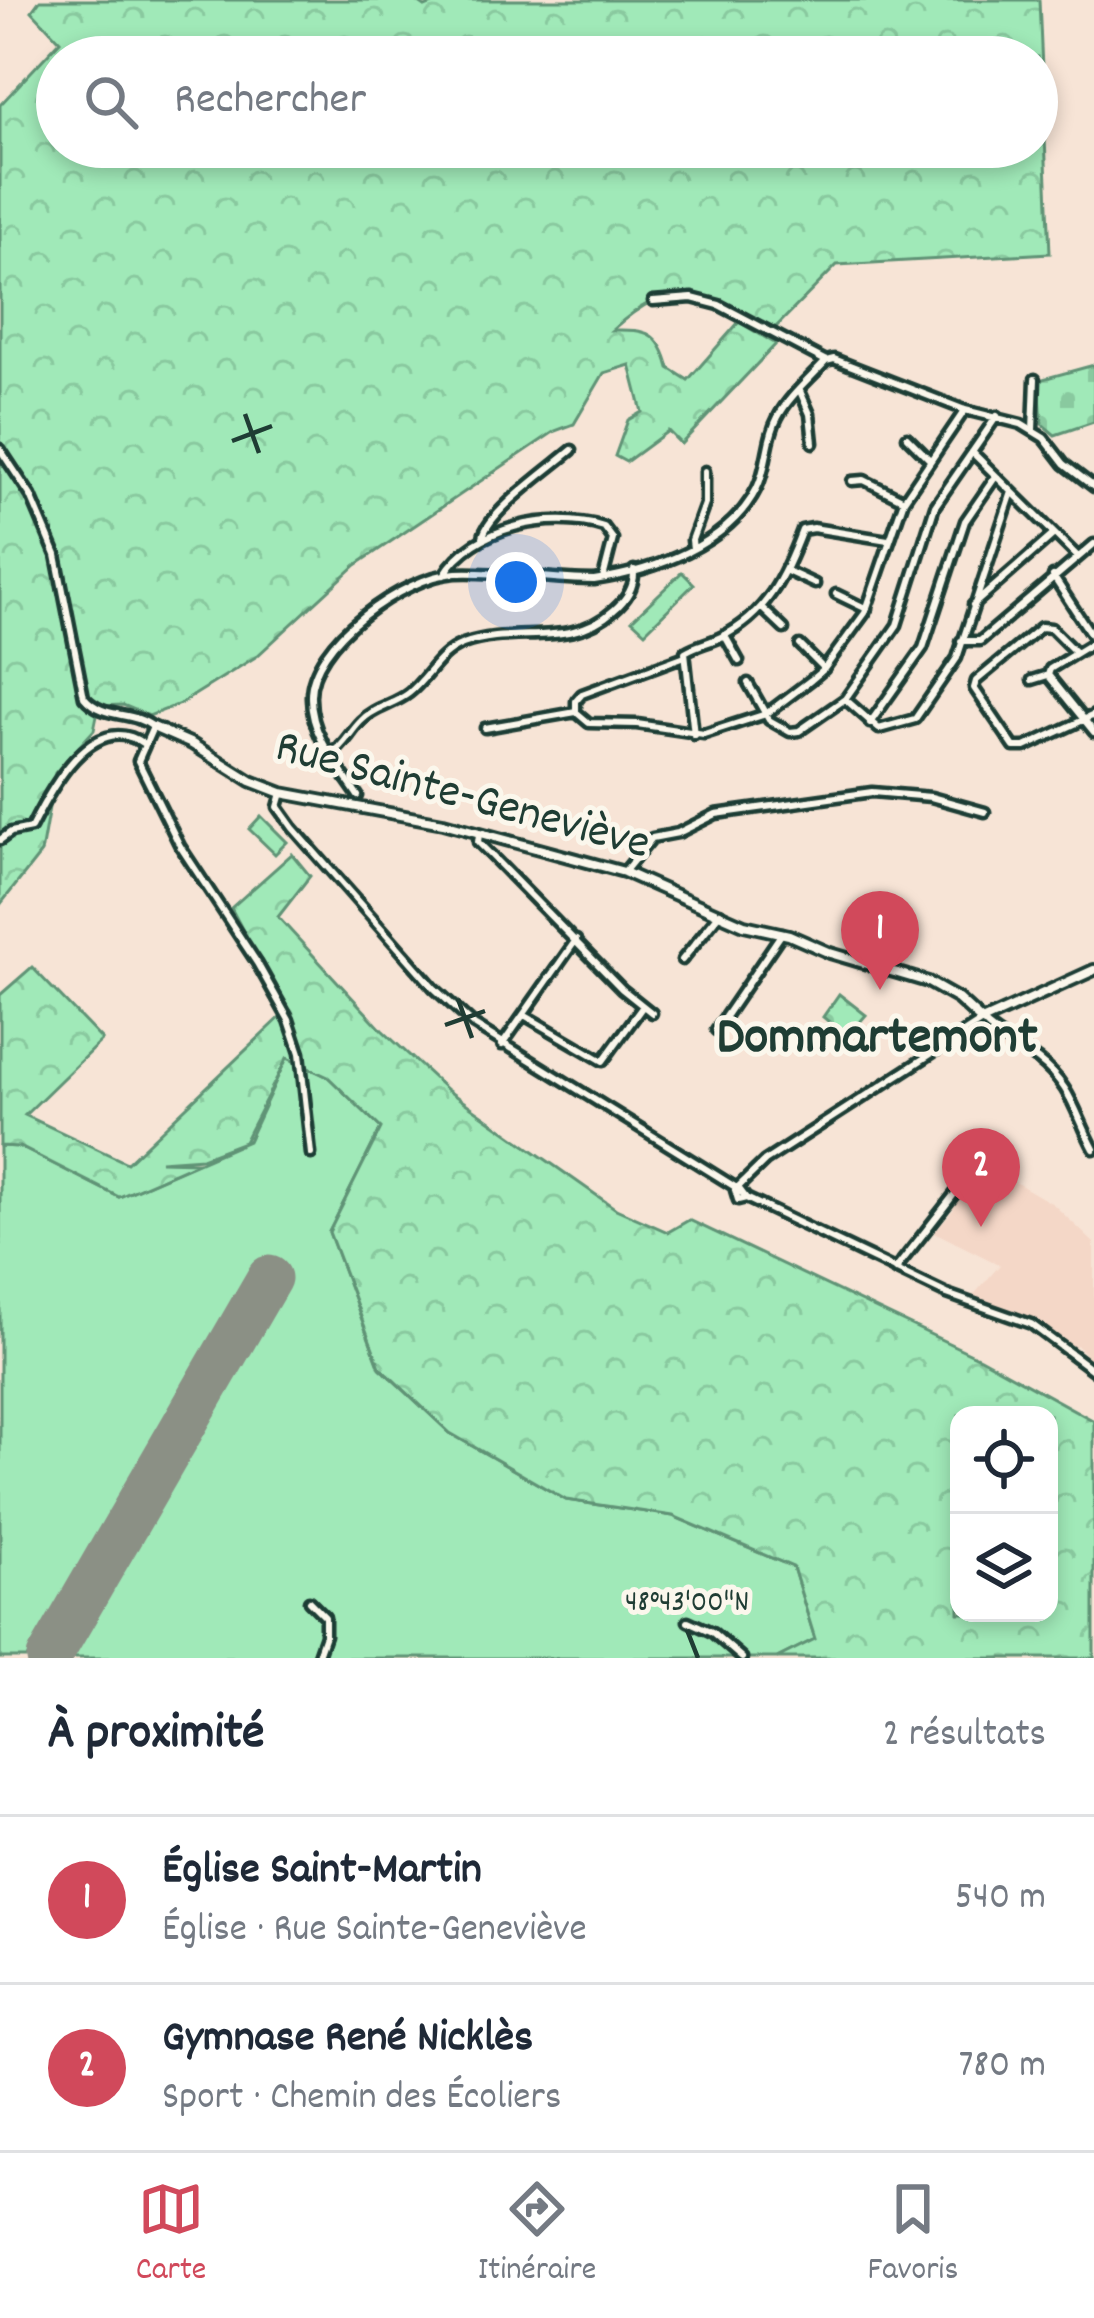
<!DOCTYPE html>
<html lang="fr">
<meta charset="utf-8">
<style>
body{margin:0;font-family:Dekko,sans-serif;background:#f6f6f7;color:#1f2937}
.controls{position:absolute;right:36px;bottom:36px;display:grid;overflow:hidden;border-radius:24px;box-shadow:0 6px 18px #0003}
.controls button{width:108px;height:108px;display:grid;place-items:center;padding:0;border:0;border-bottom:3px solid #e0e1e3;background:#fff;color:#1f2937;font:60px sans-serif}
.you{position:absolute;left:516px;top:582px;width:42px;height:42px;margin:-30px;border:9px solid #fff;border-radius:50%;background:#1a73e8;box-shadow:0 0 0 18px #1a73e833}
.badge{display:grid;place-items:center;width:78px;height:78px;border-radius:50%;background:#d1495b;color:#fff;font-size:39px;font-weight:700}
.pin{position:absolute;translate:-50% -99px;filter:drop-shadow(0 3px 6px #0008)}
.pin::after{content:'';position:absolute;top:63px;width:42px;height:36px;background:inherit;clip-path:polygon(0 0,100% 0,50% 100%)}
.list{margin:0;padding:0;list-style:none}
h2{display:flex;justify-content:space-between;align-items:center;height:156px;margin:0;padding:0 48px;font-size:51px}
h2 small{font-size:39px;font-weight:400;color:#747a83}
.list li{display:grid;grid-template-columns:78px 1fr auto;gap:36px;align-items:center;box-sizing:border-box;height:168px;padding:0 48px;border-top:3px solid #e0e1e3}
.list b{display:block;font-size:45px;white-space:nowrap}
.list p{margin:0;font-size:39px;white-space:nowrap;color:#747a83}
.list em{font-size:39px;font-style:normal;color:#747a83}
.icon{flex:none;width:66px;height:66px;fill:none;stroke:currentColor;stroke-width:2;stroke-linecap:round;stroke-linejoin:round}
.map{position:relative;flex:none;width:1094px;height:1658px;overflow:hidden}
.search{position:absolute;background:#fff;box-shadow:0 6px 18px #0003;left:36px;right:36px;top:36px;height:132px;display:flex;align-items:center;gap:30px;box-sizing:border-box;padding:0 42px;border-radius:66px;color:#747a83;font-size:45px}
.sheet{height:492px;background:#fff}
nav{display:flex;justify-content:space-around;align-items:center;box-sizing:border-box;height:168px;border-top:3px solid #e0e1e3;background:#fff;font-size:33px;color:#747a83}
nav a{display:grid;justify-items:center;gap:6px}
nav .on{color:#d1495b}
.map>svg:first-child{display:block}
.built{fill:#f4d7c7}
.green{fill:#a0e9b8;stroke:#609376;stroke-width:3}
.forest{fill:url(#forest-crowns);stroke:#609376;stroke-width:3;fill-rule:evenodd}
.cemetery{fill:url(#cemetery-stones);stroke:#609376;stroke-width:3}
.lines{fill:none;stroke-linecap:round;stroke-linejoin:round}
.runway{stroke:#8b9085;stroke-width:45}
.street-casing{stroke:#1f3d34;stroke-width:15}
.secondary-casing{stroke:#1f3d34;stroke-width:16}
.street{stroke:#fbf7ec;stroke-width:6}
.secondary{stroke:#fbf7ec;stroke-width:8}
.ticks{fill:none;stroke:#1f3d34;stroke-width:4.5}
.labels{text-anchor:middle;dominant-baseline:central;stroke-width:10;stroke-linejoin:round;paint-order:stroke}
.street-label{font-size:48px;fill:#1f3d34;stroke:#fbf7ec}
.quarter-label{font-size:54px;font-weight:bold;fill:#1f3d34;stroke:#fbf7ec}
.ticks-label{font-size:30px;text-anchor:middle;fill:#1f3d34;stroke:#fbf7ec;stroke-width:10;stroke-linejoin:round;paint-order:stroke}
</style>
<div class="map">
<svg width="1094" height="1658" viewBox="0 0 1094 1658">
<defs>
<pattern id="forest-crowns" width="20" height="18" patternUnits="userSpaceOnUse" patternTransform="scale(3)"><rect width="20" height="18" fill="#a0e9b8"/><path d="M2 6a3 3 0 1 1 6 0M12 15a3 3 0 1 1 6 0" fill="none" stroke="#89c99f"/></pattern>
<pattern id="cemetery-stones" width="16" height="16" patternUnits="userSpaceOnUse" patternTransform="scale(3)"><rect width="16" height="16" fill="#a0e9b8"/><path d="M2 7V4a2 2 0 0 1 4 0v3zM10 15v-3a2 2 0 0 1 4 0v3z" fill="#89c99f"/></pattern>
</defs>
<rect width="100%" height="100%" fill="#f7e4d6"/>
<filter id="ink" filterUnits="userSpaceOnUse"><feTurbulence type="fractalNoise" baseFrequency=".00833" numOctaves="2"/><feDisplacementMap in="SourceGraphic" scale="24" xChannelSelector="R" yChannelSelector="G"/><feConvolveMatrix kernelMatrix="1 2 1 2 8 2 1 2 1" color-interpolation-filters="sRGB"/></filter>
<g filter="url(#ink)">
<path class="built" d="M979,1161L1053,1204L1094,1243V1365L1077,1345L1074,1347L1035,1321L971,1298L1000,1265L934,1232L954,1209L950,1206L956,1198L964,1199L971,1190L964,1184Z"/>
<path class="green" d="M682,572L694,584L645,632L632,620Z
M261,816L287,842L275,854L249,829Z
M287,1057L328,1077L381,1128L329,1232L380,1368L450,1433L566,1500L673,1516L781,1562L786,1561L793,1567L815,1639L777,1658H0V1146L20,1147L119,1197L248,1141Z"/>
<path class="forest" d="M40,0H415L425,7L442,0H1039L1050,253L837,265L770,333C704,292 678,271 612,330C648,329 660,333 669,368L688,380L739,322L776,344L681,444L668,431L626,462L615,456L628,420L642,412L630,365L604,373L574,424L555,431L356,565L257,656L180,704L149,716L123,705L99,706L94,730L55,773L41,853L0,905V105L60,41L32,11ZM57,57H1037V147H57Z
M292,854L310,876L278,917L382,1030L447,1090L616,1209L668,1232L689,1220L980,1358L1094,1421V1658H777L815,1639L793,1567L673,1516L566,1500L450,1433L380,1367L329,1232L381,1128L328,1077L287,1058L244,1142L202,1158L160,1161L199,1162L119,1197L20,1147L0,1146V995L32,967L102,1040L25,1115L127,1163L286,1012L231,908ZM959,1415H1049V1613H959Z"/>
<path class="cemetery" d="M1094,365V422L1055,435L1042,424L1039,380Z
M839,994L866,1015L847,1037L823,1017Z"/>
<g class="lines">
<path class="runway" d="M49,1658L269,1278"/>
<defs>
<path id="street" d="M653,301L692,298L719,305L826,361L834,359L965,410L1021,424L1044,438L1064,464L1094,487
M800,391L810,414L813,443
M1033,430L1035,379
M907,437L930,460
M0,449L31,496L56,555L84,697C103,720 132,710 153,727
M972,452L1078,557
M852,481L864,480L904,500
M483,537C487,513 551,468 572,450
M693,549L692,540L705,504V471
M787,571L815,584
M444,575C474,526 551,511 604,527L613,539L603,578
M1053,576L1094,639
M836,594L867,609
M973,605L1054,534
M762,608L784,629
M725,636L739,661
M961,641H980L1094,544
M800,645L824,669
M1076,653L1051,628L1041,627L976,681L974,688L1014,747H1025L1094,715
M685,656L582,694L576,701V712L589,723L637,724L704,734L766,714L811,680L824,669L865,613L904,500L965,410
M1048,675L1094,732
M1032,680L1048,675L1050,669L1094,642
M748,683L769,720L790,732L799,731L845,699L897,625L935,506L997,416
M845,699L879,729L915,719L957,658L1012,492
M870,723L923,648L965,521L996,476
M153,727L138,761L180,846L257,963L289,1020L300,1053L311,1154
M485,728L576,712
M694,735L685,652C696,645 709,643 721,637C767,615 785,575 802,530L813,528L888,540
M330,755C345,745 349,733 361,721C374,707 394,705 409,693C429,677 437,654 463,644C515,625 570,650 614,610C627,599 635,586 634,570
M282,793L278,807L293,828L434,988L474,1025L740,1190L746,1198
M358,796C338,766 311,736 311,698C309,642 405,576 456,573C501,571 548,580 594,580C653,571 729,545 757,488C768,466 766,439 778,417C789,396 810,379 826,361
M479,834L478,842L487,851L622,989L652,1013
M0,840L11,832L31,828C49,792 92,708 144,744
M624,872L652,838L678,833L716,814L872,792L931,797L985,812
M682,960L720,913
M524,1015L603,1061L643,1006
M716,1030L782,933
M502,1045L576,940
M735,1190L765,1161L982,1021C999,1039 1019,1045 1038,1060C1072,1086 1075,1114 1094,1149
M735,1190L738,1200L746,1198L947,1294L1031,1324L1094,1371
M895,1270L956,1192L963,1190
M309,1601L325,1617V1635L317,1658
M688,1621L712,1632L742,1658"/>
<path id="secondary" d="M153,727L192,744L251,781L282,793L443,823L624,872L744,925L789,935L830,953L928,982L958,999L982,1021L1094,970"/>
</defs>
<use href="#street" class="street-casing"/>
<use href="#secondary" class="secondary-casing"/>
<use href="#street" class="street"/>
<use href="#secondary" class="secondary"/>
</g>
</g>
<path class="ticks" d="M245,414L259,453M232,441L272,426M458,999L472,1038M445,1025L485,1011M687,1630L698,1658"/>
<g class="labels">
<g class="street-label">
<text transform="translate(462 798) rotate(15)">Rue Sainte-Geneviève</text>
</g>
<g class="quarter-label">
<text x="877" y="1040">Dommartemont</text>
</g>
</g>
<g class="ticks-label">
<text x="687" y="1610">48°43'00"N</text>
</g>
</svg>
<div class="controls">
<button><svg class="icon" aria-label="locate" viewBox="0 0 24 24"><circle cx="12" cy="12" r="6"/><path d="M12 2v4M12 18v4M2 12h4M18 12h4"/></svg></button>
<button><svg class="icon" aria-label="layers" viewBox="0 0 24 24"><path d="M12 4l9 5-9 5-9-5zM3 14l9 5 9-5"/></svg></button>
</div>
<div class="you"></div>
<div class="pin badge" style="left:880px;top:990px">1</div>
<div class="pin badge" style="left:981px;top:1227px">2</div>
<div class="search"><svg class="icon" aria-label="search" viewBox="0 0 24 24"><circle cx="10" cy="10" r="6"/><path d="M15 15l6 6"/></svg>Rechercher</div>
</div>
<section class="sheet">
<h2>À proximité<small>2 résultats</small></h2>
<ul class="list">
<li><span class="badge">1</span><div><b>Église Saint-Martin</b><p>Église · Rue Sainte-Geneviève</p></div><em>540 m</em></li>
<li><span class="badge">2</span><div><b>Gymnase René Nicklès</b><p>Sport · Chemin des Écoliers</p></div><em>780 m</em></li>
</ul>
</section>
<nav>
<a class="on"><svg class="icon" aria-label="map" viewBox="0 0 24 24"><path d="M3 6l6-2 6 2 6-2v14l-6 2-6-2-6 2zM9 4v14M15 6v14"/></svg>Carte</a>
<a><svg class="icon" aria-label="directions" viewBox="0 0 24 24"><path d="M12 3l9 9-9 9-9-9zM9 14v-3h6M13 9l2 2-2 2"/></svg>Itinéraire</a>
<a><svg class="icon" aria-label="saved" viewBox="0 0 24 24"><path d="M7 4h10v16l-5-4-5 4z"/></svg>Favoris</a>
</nav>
